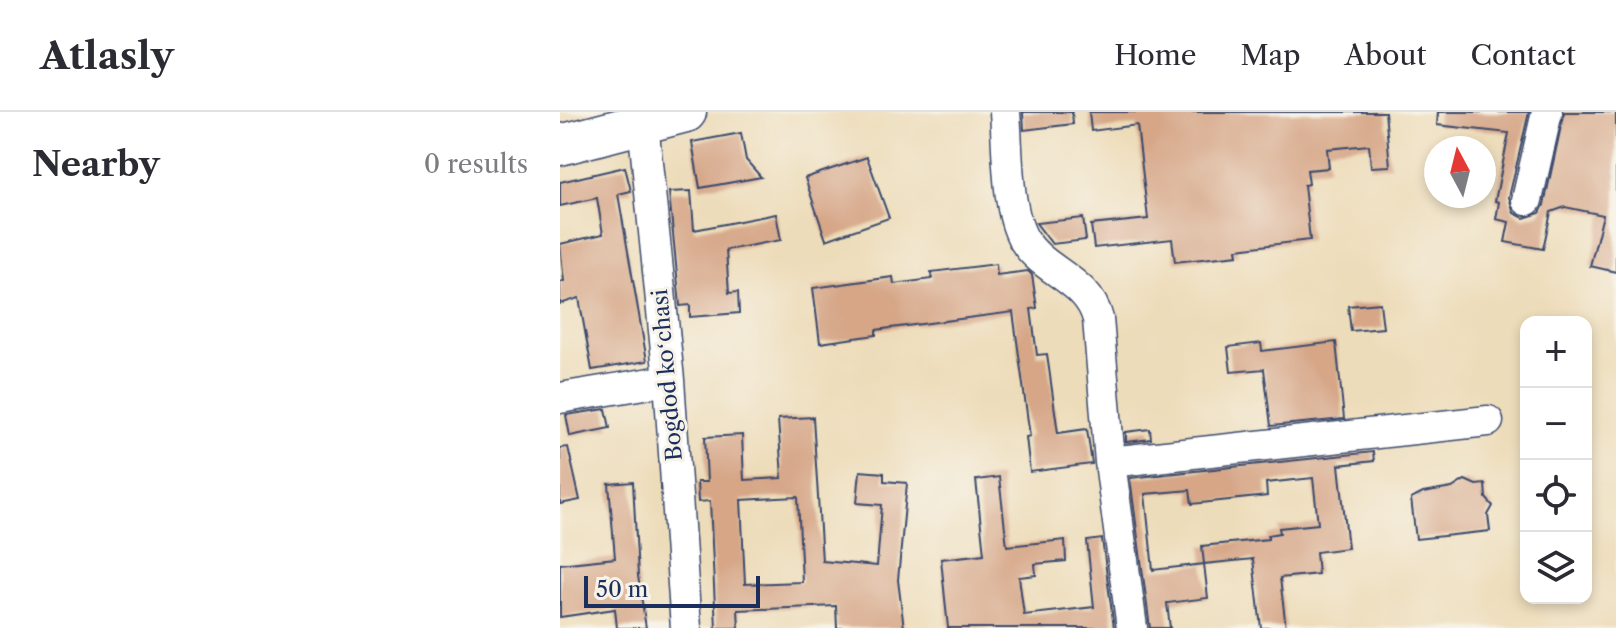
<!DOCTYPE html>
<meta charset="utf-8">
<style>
body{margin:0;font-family:"Libre Caslon Text",serif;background:#f7f7f7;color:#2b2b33}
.controls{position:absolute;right:24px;bottom:24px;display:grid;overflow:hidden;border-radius:16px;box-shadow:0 4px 12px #0003}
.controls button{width:72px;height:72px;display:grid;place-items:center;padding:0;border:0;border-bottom:2px solid #e1e1e2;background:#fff;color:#2b2b33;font:40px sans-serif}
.compass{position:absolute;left:864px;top:24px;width:72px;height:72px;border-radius:50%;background:#fff;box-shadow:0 4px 12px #0003;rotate:353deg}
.scale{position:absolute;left:24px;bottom:20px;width:176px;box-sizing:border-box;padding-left:8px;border:4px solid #1b2f5e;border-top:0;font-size:22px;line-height:28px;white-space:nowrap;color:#1b2f5e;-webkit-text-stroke:6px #f7f3e8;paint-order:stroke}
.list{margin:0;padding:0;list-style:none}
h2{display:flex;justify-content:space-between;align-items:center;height:104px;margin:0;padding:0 32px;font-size:34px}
h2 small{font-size:26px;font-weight:400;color:#7c7c81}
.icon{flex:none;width:44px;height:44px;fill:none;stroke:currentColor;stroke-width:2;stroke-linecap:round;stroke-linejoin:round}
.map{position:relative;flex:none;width:1056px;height:516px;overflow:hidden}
header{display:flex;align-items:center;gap:48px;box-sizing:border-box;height:112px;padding:0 40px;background:#fff;border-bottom:2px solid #e1e1e2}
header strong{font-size:38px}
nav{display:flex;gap:44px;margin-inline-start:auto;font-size:28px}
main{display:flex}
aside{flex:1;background:#fff}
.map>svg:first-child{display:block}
.building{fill:#d6a687;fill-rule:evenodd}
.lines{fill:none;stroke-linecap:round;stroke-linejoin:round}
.minor-casing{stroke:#3a496c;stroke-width:33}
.major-casing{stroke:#3a496c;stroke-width:43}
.minor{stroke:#fff;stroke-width:30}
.major{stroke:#fff;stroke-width:40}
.labels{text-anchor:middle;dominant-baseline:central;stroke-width:6;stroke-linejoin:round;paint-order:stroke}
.street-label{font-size:22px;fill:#1b2f5e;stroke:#f7f3e8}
</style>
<header>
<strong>Atlasly</strong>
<nav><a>Home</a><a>Map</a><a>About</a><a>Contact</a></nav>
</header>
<main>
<aside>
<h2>Nearby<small>0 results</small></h2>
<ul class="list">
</ul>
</aside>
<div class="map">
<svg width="1056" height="516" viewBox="0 0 1056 516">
<rect width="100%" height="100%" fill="#f7f3e8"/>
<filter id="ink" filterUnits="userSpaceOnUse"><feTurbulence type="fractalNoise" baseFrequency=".0125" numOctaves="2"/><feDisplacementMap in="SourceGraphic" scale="16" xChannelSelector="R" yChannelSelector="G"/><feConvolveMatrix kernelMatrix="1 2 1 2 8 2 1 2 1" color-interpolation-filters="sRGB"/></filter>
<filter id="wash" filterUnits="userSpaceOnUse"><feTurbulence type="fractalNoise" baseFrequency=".006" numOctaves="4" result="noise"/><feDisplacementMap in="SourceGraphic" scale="32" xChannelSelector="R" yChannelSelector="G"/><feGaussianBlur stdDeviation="1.8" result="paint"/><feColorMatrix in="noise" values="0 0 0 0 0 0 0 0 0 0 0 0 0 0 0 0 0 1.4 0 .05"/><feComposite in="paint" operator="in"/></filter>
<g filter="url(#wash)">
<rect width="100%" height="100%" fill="#eddcb9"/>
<g id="blocks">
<path class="building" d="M463,0H512L513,12L464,18Z
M529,0H825L830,54L811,55L809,33L767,37L769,56L747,58L749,72L744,73L750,128L677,137L678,143L615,150L612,127L534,136L531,113L588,107L577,13L531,19Z
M878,0H969L949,85L954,101L964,106L980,101L984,93L1004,0H1056V160L1030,154L1043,103L1005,95L991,100L983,137L945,130L949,110L936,107L939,90L935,89L949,21L877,13Z
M181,21L186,48L201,65L140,76L132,30Z
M307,45L329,106L266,128L245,66Z
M65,55L71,79L58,82L87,249L32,258L19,186L0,192V170L4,169L0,132L43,122L37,86L0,94V70Z
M131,79L134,118L216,102L221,128L166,138L169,181L178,180L179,201L130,205V193L120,194L109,80Z
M523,106L526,128L492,132L476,111Z
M436,152L437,163L468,159L472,163L477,196L471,197L477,243L487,242L498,321L527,317L532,352L470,360L466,325L470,324L453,200L316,218V223L260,231L253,176L333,165L334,172L372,167L371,160Z
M820,191L823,216L791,219L788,194Z
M776,230L784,307L711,314L704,257L671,260L668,235L701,231L702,239Z
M46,297L50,316L10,324L6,303Z
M253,305L262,449L317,454L322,393L297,391L300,359L324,361V369L347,371L338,468L344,516H277L276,494L178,498L179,516H156L150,389L138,390L137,370H147L145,325L182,323L184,368L222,366L218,307ZM238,385L242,470L185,472L181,388Z
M590,317L591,327L566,330V320Z
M8,335L20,388L0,392V336Z
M813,340L814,349L779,353L788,436L756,440L758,462L720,466L726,516H701L693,447L644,452L648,486L607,491L610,516H590L570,366ZM753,366L758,412L719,416L720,421L708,423V427L642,434L644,452L593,458L585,382L630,378L632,392L707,384L706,371Z
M439,365L447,434L505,428L506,449L475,452L476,463L459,465L464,503L534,495L527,429L542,427L554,516H388L381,447L424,442L416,368Z
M905,368L916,373L925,372L926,386L933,394L928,403L930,419L856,427L851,387L863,381L892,376Z
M73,370L78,464L86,516H57L55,497L0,505V452L55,446L49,372Z"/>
</g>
</g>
<g filter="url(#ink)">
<use href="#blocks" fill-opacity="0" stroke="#3a496c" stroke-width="2"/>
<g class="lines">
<defs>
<path id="minor" d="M445,0C448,35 446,98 464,128C483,160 528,167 538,207L550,350L572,516
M83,11L109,268L126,516
M967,88L987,0
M0,286L109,268
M550,350L928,309"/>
<path id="major" d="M0,33L126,0"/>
</defs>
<use href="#minor" class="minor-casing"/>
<use href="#major" class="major-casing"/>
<use href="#minor" class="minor"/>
<use href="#major" class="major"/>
</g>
</g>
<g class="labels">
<g class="street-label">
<text transform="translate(107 263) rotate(-95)">Bogdod koʻchasi</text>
</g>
</g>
</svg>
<div class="controls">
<button>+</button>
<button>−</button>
<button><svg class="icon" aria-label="locate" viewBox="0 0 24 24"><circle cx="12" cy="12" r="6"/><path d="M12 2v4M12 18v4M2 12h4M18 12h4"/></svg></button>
<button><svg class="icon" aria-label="layers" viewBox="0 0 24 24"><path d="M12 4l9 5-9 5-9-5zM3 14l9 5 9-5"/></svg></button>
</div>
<svg class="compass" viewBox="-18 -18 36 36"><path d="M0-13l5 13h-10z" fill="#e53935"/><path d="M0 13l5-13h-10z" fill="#7c7c81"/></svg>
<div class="scale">50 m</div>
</div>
</main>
